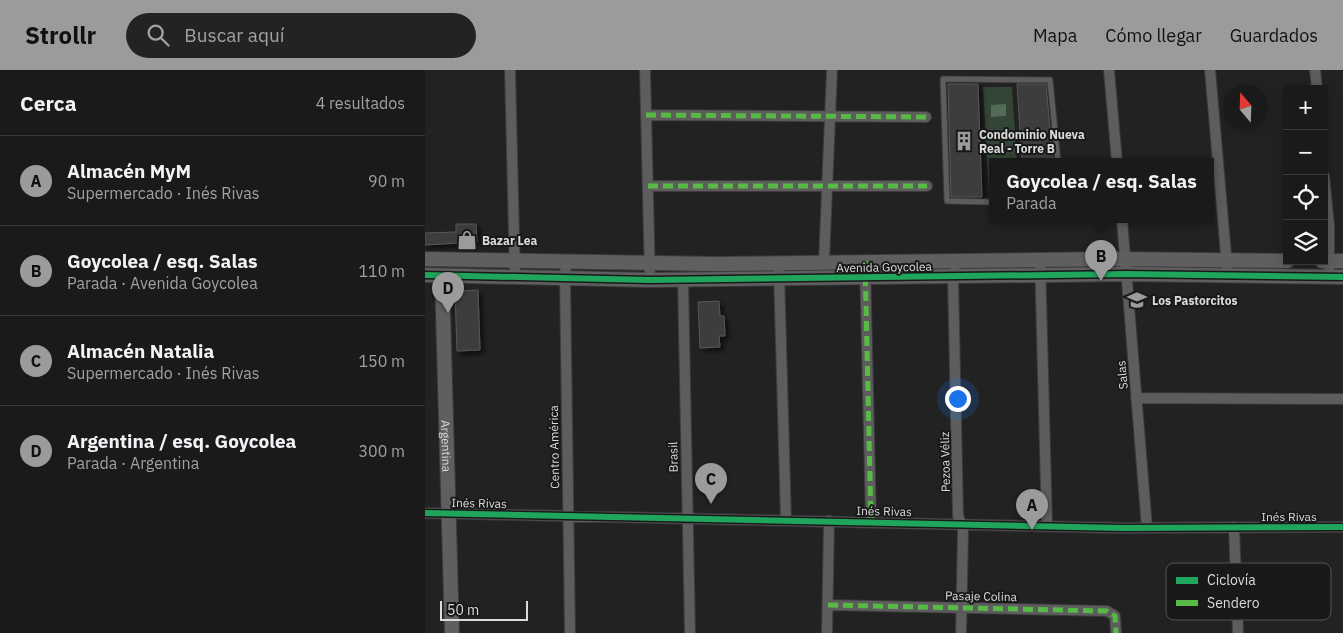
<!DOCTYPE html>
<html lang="es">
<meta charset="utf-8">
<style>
body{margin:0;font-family:"IBM Plex Sans",sans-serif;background:#232323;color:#f1f3f6}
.controls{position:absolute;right:15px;top:15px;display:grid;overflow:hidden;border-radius:0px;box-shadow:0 2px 12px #0003}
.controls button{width:45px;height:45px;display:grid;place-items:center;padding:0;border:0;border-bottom:1px solid #383839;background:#1a1a1a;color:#f1f3f6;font:25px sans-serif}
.compass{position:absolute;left:798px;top:15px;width:45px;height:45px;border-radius:50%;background:#1a1a1a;box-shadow:0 2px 12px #0003;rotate:341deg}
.scale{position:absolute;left:15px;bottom:12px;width:88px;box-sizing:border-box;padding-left:5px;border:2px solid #dadcdb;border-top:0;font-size:14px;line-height:18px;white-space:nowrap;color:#dadcdb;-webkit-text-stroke:4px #181918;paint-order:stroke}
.you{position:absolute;left:532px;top:328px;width:18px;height:18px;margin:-12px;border:4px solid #fff;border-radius:50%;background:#1a73e8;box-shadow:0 0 0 8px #1a73e833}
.badge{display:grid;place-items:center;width:32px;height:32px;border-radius:50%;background:#9a9b9a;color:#111;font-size:16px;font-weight:700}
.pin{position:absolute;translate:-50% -41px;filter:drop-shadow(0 1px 2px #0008)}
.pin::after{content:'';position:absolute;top:26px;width:18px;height:15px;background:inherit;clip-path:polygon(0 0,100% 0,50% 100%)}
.popup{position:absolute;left:564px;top:88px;width:225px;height:65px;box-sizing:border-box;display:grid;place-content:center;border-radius:0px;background:#1a1a1a;filter:drop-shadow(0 1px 4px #0005);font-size:16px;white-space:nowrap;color:#9fa1a2}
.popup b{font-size:19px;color:#f1f3f6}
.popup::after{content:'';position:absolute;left:50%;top:100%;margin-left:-10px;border:10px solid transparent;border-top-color:#1a1a1a}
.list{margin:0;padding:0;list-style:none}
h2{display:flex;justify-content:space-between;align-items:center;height:65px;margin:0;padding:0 20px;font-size:21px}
h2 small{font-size:16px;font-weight:400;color:#9fa1a2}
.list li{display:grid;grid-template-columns:32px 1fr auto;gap:15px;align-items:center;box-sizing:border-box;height:90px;padding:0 20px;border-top:1px solid #383839}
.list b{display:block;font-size:19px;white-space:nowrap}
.list p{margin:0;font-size:16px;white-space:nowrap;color:#9fa1a2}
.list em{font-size:16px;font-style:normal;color:#9fa1a2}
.icon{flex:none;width:28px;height:28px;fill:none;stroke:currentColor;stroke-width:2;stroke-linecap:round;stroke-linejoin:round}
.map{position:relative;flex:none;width:918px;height:563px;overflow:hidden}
header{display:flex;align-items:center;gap:30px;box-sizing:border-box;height:70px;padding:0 25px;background:#9a9b9a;color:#111}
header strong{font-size:24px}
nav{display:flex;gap:28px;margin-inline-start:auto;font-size:18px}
.search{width:350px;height:45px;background:#232323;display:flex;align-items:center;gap:12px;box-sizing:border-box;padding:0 18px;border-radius:28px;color:#9fa1a2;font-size:19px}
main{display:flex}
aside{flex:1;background:#1a1a1a}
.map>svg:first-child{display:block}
.green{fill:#334536}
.water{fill:#546c57}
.building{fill:#3c3c3c;stroke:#575757;filter:url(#shadow)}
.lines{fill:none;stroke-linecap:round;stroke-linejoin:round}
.lane-casing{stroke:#3c3c3c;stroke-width:7}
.street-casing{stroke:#3c3c3c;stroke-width:12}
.secondary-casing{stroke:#3c3c3c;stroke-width:16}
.lane{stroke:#5c5d5c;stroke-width:5}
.street{stroke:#5c5d5c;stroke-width:10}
.secondary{stroke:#5e5f5e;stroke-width:14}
.quiet{stroke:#58b947;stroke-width:5;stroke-dasharray:10 5;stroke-linecap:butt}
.cycleway-casing{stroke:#181918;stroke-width:9}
.cycleway{stroke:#20a55d;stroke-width:6}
.labels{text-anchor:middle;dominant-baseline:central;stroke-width:4;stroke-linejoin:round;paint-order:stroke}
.poi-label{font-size:12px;font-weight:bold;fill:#dadcdb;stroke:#181918;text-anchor:start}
.street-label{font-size:12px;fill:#dadcdb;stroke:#181918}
.key{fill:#181918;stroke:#525452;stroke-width:1}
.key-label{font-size:14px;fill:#dadcdb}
</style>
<header>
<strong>Strollr</strong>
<div class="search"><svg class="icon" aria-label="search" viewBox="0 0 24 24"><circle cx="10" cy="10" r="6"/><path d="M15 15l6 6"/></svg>Buscar aquí</div>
<nav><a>Mapa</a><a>Cómo llegar</a><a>Guardados</a></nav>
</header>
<main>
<aside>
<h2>Cerca<small>4 resultados</small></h2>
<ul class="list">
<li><span class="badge">A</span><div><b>Almacén MyM</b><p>Supermercado · Inés Rivas</p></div><em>90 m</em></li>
<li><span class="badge">B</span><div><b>Goycolea / esq. Salas</b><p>Parada · Avenida Goycolea</p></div><em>110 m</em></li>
<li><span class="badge">C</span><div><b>Almacén Natalia</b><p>Supermercado · Inés Rivas</p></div><em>150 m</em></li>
<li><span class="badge">D</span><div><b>Argentina / esq. Goycolea</b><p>Parada · Argentina</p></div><em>300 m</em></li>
</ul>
</aside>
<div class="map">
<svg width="918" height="563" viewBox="0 0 918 563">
<defs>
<filter id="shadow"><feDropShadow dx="3.5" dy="3.5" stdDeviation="2.5" flood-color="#0009"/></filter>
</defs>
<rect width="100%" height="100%" fill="#222"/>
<path class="green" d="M558,17H587L592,92H567V126H564Z"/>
<path class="water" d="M581,34V46L566,47V35Z"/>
<path class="building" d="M523,14H553L557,127H526Z
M592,14H621L628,92H597Z
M31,154H51L52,172L0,175V163L31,162Z
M53,220L55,280L32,281L30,221Z
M294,231L295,246H299L300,266H294L295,277L275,278L273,232Z"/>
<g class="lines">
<defs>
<path id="lane" d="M567,132L522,131L518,9L625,10L633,92"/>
<path id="street" d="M85,0L90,207
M220,0L225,210
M684,0L692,92
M785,0L802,196
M890,0L892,19
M221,45L501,47
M899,106L904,155V206
M223,116H502
M697,150L722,458
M615,189L622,455
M141,191L140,208L145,563
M440,191L446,452
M399,192L407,0
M530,201L528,207L533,445L538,461L536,563
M354,203L361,450
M258,210L265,563
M711,328L918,329
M0,443L697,458L918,457
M809,457L813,563
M403,535L682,541L690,546L691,563
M402,563L404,451"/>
<g id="secondary">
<path d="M0,189L290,194L689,189L862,191"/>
<path d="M897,191H918"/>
<path d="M0,205L225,210L701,204L918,207"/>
<path id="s1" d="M17,206L27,563"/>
</g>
</defs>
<use href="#lane" class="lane-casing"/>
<use href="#street" class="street-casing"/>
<use href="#secondary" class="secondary-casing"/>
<use href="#lane" class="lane"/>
<use href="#street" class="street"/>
<use href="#secondary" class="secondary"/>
<path class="quiet" d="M221,45L501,47
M223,116H502
M440,191L446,452
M403,535L682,541L690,546L691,563"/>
<defs>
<path id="cycleway" d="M0,205L225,210L701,204L918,207
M0,443L697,458L918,457"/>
</defs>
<use href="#cycleway" class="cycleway-casing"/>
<use href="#cycleway" class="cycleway"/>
</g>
<defs>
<symbol id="building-bare" viewBox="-9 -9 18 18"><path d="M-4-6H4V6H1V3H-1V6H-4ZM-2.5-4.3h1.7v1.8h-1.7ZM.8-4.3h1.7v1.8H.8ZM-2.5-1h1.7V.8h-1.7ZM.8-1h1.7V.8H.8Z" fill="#9a9b9a" stroke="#181918" stroke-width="2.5" paint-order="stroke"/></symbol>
<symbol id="shop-bare" viewBox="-9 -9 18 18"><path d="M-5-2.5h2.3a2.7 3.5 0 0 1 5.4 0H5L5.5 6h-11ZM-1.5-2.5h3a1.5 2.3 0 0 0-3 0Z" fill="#9a9b9a" stroke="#181918" stroke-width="2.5" paint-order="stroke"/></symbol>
<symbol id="school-bare" viewBox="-9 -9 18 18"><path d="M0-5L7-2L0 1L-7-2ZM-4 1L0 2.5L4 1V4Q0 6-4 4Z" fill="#9a9b9a" stroke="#181918" stroke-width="2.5" paint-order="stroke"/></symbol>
</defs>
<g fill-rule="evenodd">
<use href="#building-bare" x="525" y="57" width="28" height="28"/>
<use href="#shop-bare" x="28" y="156" width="28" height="28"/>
<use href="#school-bare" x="698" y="216" width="28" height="28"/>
</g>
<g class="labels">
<g class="poi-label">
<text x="554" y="64">Condominio Nueva<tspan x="554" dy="14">Real - Torre B</tspan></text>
<text x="57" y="170">Bazar Lea</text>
<text x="727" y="230">Los Pastorcitos</text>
</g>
<g class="street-label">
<text transform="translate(459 197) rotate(-1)">Avenida Goycolea</text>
<text transform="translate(697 305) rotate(-95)">Salas</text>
<text stroke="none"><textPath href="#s1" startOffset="170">Argentina</textPath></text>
<text transform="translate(129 377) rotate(-91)">Centro América</text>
<text transform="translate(248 387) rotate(-91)">Brasil</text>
<text transform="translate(520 392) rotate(-91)">Pezoa Véliz</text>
<text transform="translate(54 433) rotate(1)">Inés Rivas</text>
<text transform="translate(459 441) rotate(1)">Inés Rivas</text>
<text x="864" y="446">Inés Rivas</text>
<text transform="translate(556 526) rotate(1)">Pasaje Colina</text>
</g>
</g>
<rect x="741" y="493" width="165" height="57" rx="8" class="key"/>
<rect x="751" y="507" width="22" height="7" fill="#20a55d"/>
<rect x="751" y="530" width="22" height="6" fill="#58b947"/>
<g class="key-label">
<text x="782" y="515">Ciclovía</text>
<text x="782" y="538">Sendero</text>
</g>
</svg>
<div class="controls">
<button>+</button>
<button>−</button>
<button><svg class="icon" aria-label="locate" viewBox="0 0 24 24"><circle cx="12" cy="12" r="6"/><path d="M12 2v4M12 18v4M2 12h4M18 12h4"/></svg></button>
<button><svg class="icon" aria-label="layers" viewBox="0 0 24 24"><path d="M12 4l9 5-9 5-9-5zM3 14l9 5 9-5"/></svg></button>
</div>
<svg class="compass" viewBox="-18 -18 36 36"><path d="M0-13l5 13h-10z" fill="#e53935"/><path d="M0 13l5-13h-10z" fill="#9fa1a2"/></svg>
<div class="scale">50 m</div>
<div class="you"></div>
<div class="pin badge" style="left:607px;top:460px">A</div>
<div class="pin badge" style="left:676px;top:211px">B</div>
<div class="popup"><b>Goycolea / esq. Salas</b>Parada</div>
<div class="pin badge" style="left:286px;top:434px">C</div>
<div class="pin badge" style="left:23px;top:243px">D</div>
</div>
</main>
